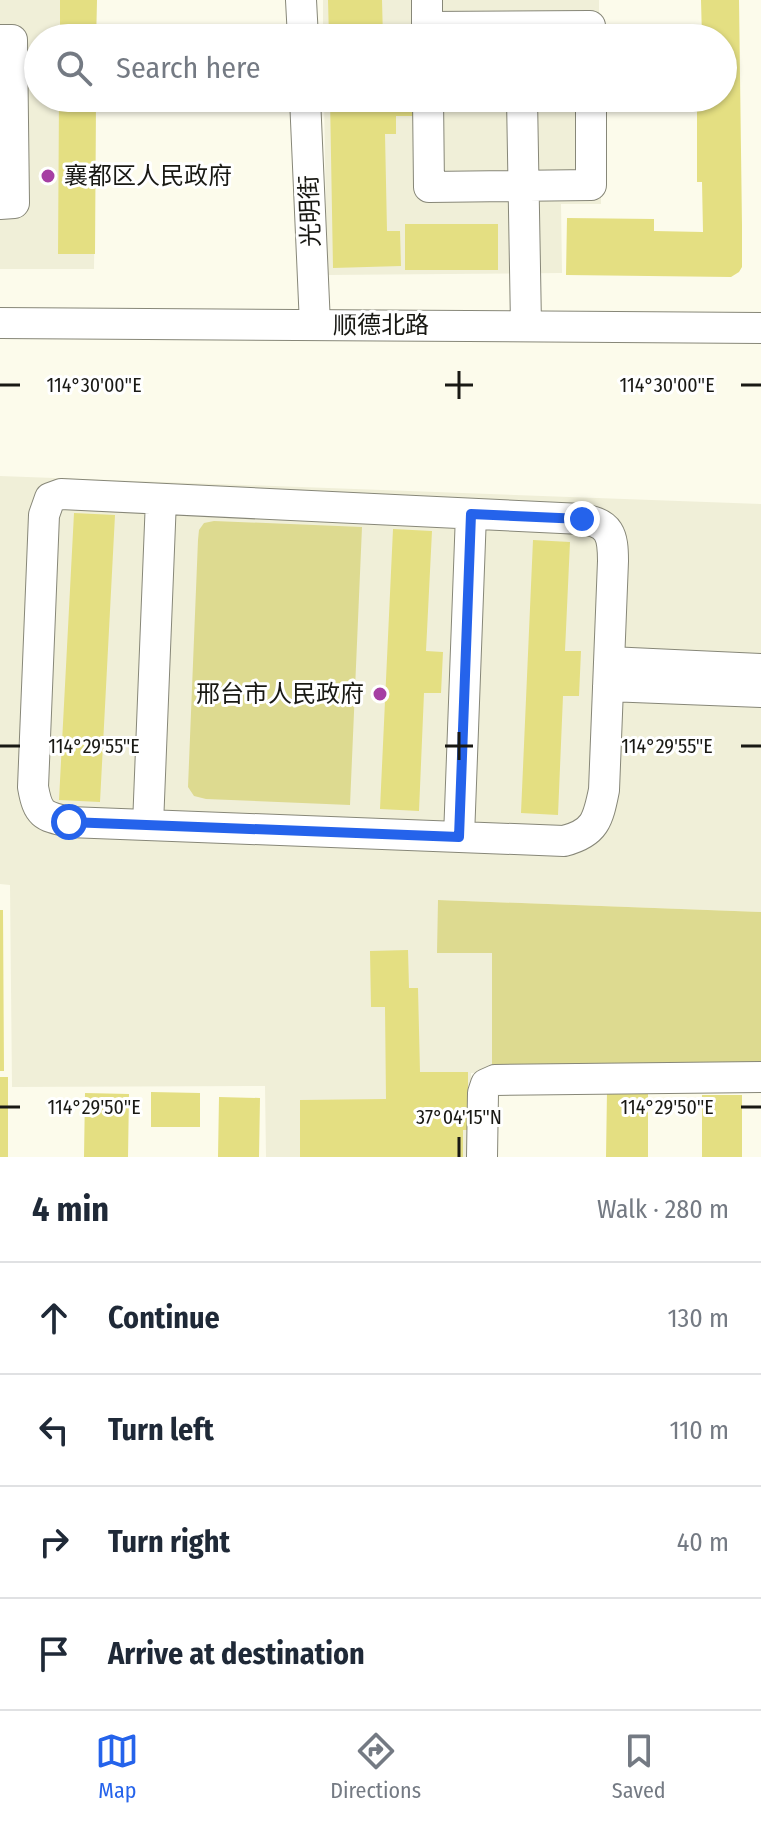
<!DOCTYPE html>
<meta charset="utf-8">
<style>
body{margin:0;font-family:"Fira Sans Condensed","Noto Sans SC",sans-serif;background:#f2f2f3;color:#1f2937}
.stop{position:absolute;width:24px;height:24px;margin:-18px;border:6px solid #2563eb;border-radius:50%;background:#fff}
.stop.end{background:#2563eb;border-color:#fff;box-shadow:0 2px 8px #0008}
.list{margin:0;padding:0;list-style:none}
h2{display:flex;justify-content:space-between;align-items:center;height:104px;margin:0;padding:0 32px;font-size:34px}
h2 small{font-size:26px;font-weight:400;color:#747a83}
.list li{display:grid;grid-template-columns:52px 1fr auto;gap:24px;align-items:center;box-sizing:border-box;height:112px;padding:0 32px;border-top:2px solid #e0e1e3}
.list b{display:block;font-size:30px;white-space:nowrap}
.list em{font-size:26px;font-style:normal;color:#747a83}
.icon{flex:none;width:44px;height:44px;fill:none;stroke:currentColor;stroke-width:2;stroke-linecap:round;stroke-linejoin:round}
.map{position:relative;flex:none;width:761px;height:1157px;overflow:hidden}
.search{position:absolute;background:#fff;box-shadow:0 2px 6px #0004;left:24px;right:24px;top:24px;height:88px;display:flex;align-items:center;gap:20px;box-sizing:border-box;padding:0 28px;border-radius:44px;color:#747a83;font-size:30px}
.sheet{height:552px;background:#fff}
nav{display:flex;justify-content:space-around;align-items:center;box-sizing:border-box;height:112px;border-top:2px solid #e0e1e3;background:#fff;font-size:22px;color:#747a83}
nav a{display:grid;justify-items:center;gap:4px}
nav .on{color:#2563eb}
.map>svg:first-child{display:block}
.built{fill:#f0efd8}
.green{fill:#ddda90}
.building{fill:#e4df82}
.lines{fill:none;stroke-linecap:round;stroke-linejoin:round}
.minor-casing{stroke:#878778;stroke-width:32}
.minor{stroke:#fff;stroke-width:30}
.route{stroke:#2563eb;stroke-width:10}
.ticks{fill:none;stroke:#191914;stroke-width:3}
.poi-dot{fill:#a63fa3;stroke:#fff;stroke-width:3}
.labels{text-anchor:middle;dominant-baseline:central;stroke-width:6;stroke-linejoin:round;paint-order:stroke}
.poi-label{font-size:24px;fill:#191914;stroke:#fff;text-anchor:start}
.street-label{font-size:24px;fill:#191914;stroke:#fff}
.ticks-label{font-size:20px;text-anchor:middle;fill:#191914;stroke:#fff;stroke-width:6;stroke-linejoin:round;paint-order:stroke}
</style>
<div class="map">
<svg width="761" height="1157" viewBox="0 0 761 1157">
<rect width="100%" height="100%" fill="#fcfbeb"/>
<path class="built" d="M0,0H97L96,38H38V98H96L94,269H0Z
M323,0H599V38H323Z
M324,98H600L601,204H561L562,273L327,275Z
M0,476L761,504V912L438,900L493,953L492,1072L471,1073V1157H266L265,1086L12,1087L10,885L0,884Z"/>
<path class="green" d="M214,521L362,527L350,805L206,799L194,796L188,787L198,540L199,530L204,523Z
M438,900L761,912V1070L492,1072V953H437Z"/>
<path class="building" d="M60,0H97L96,38H60Z
M328,0H382L383,38H329Z
M701,0H739L742,226V267L739,272L731,277L566,275L567,218L654,219V231L703,232L702,182H697V98H723V38H702Z
M59,98H96L95,254H58Z
M330,98H416L417,116H396V134H385L387,231H400L401,266L333,268Z
M405,224H498V270H405Z
M74,513L115,515L100,802L59,800Z
M393,529L432,531L426,651L443,652L441,693H424L419,811L380,809Z
M533,540L570,542L565,651H581L579,696H563L558,815L521,813Z
M0,910H3L4,1071H0Z
M408,950L409,988H418L420,1072H468V1130H463V1157H300V1100L386,1099L385,1007H371L370,951Z
M0,1077H8V1157H0Z
M607,1091L648,1092V1157H606Z
M151,1092L200,1093V1127H151Z
M85,1093L129,1094L128,1157H84Z
M702,1095H742V1157H702Z
M219,1097L260,1098L259,1157H218Z"/>
<g class="lines">
<defs>
<path id="minor" d="M301,0L303,38
M427,0V38
M427,27L590,26
M0,40H12L14,203L0,204
M305,98L315,325
M428,98L429,187L591,185V98
M522,98L526,325
M0,323L761,328
M61,494L582,519C610,523 613,535 613,561L604,790C598,820 595,833 564,841L69,822C43,816 38,815 33,787L44,515L50,498Z
M609,662L761,669
M608,686L761,692
M148,825L161,499
M459,837L471,514
M482,1157L483,1093L486,1084L495,1080L761,1077"/>
</defs>
<use href="#minor" class="minor-casing"/>
<use href="#minor" class="minor"/>
</g>
<g class="lines">
<path class="route" d="M69,822L459,837L471,514L582,519"/>
</g>
<path class="ticks" d="M459,371V399M0,385H20M445,385H473M741,385H761M459,732V760M0,746H20M445,746H473M741,746H761M0,1107H20M741,1107H761M459,1137V1157"/>
<g class="poi-dot">
<circle cx="48" cy="176" r="8"/>
<circle cx="380" cy="694" r="8"/>
</g>
<g class="labels">
<g class="poi-label">
<text x="64" y="176">襄都区人民政府</text>
<text x="364" y="694" text-anchor="end">邢台市人民政府</text>
</g>
<g class="street-label">
<text transform="translate(310 211) rotate(-92)">光明街</text>
<text x="381" y="325">顺德北路</text>
</g>
</g>
<g class="ticks-label">
<text x="667" y="392">114°30'00"E</text>
<text x="94" y="392">114°30'00"E</text>
<text x="667" y="753">114°29'55"E</text>
<text x="94" y="753">114°29'55"E</text>
<text x="667" y="1114">114°29'50"E</text>
<text x="94" y="1114">114°29'50"E</text>
<text x="459" y="1124">37°04'15"N</text>
</g>
</svg>
<div class="stop" style="left:69px;top:822px"></div>
<div class="stop end" style="left:582px;top:519px"></div>
<div class="search"><svg class="icon" aria-label="search" viewBox="0 0 24 24"><circle cx="10" cy="10" r="6"/><path d="M15 15l6 6"/></svg>Search here</div>
</div>
<section class="sheet">
<h2>4 min<small>Walk · 280 m</small></h2>
<ul class="list">
<li><svg class="icon" aria-label="ahead" viewBox="0 0 24 24"><path d="M12 20V5M6 11l6-6 6 6"/></svg><div><b>Continue</b></div><em>130 m</em></li>
<li><svg class="icon" aria-label="left" viewBox="0 0 24 24"><path d="M17 20v-9H6M10 6l-5 5 5 5"/></svg><div><b>Turn left</b></div><em>110 m</em></li>
<li><svg class="icon" aria-label="right" viewBox="0 0 24 24"><path d="M7 20v-9h11M14 6l5 5-5 5"/></svg><div><b>Turn right</b></div><em>40 m</em></li>
<li><svg class="icon" aria-label="arrive" viewBox="0 0 24 24"><path d="M6 21V4h12l-3 4 3 4H6"/></svg><div><b>Arrive at destination</b></div></li>
</ul>
</section>
<nav>
<a class="on"><svg class="icon" aria-label="map" viewBox="0 0 24 24"><path d="M3 6l6-2 6 2 6-2v14l-6 2-6-2-6 2zM9 4v14M15 6v14"/></svg>Map</a>
<a><svg class="icon" aria-label="directions" viewBox="0 0 24 24"><path d="M12 3l9 9-9 9-9-9zM9 14v-3h6M13 9l2 2-2 2"/></svg>Directions</a>
<a><svg class="icon" aria-label="saved" viewBox="0 0 24 24"><path d="M7 4h10v16l-5-4-5 4z"/></svg>Saved</a>
</nav>
